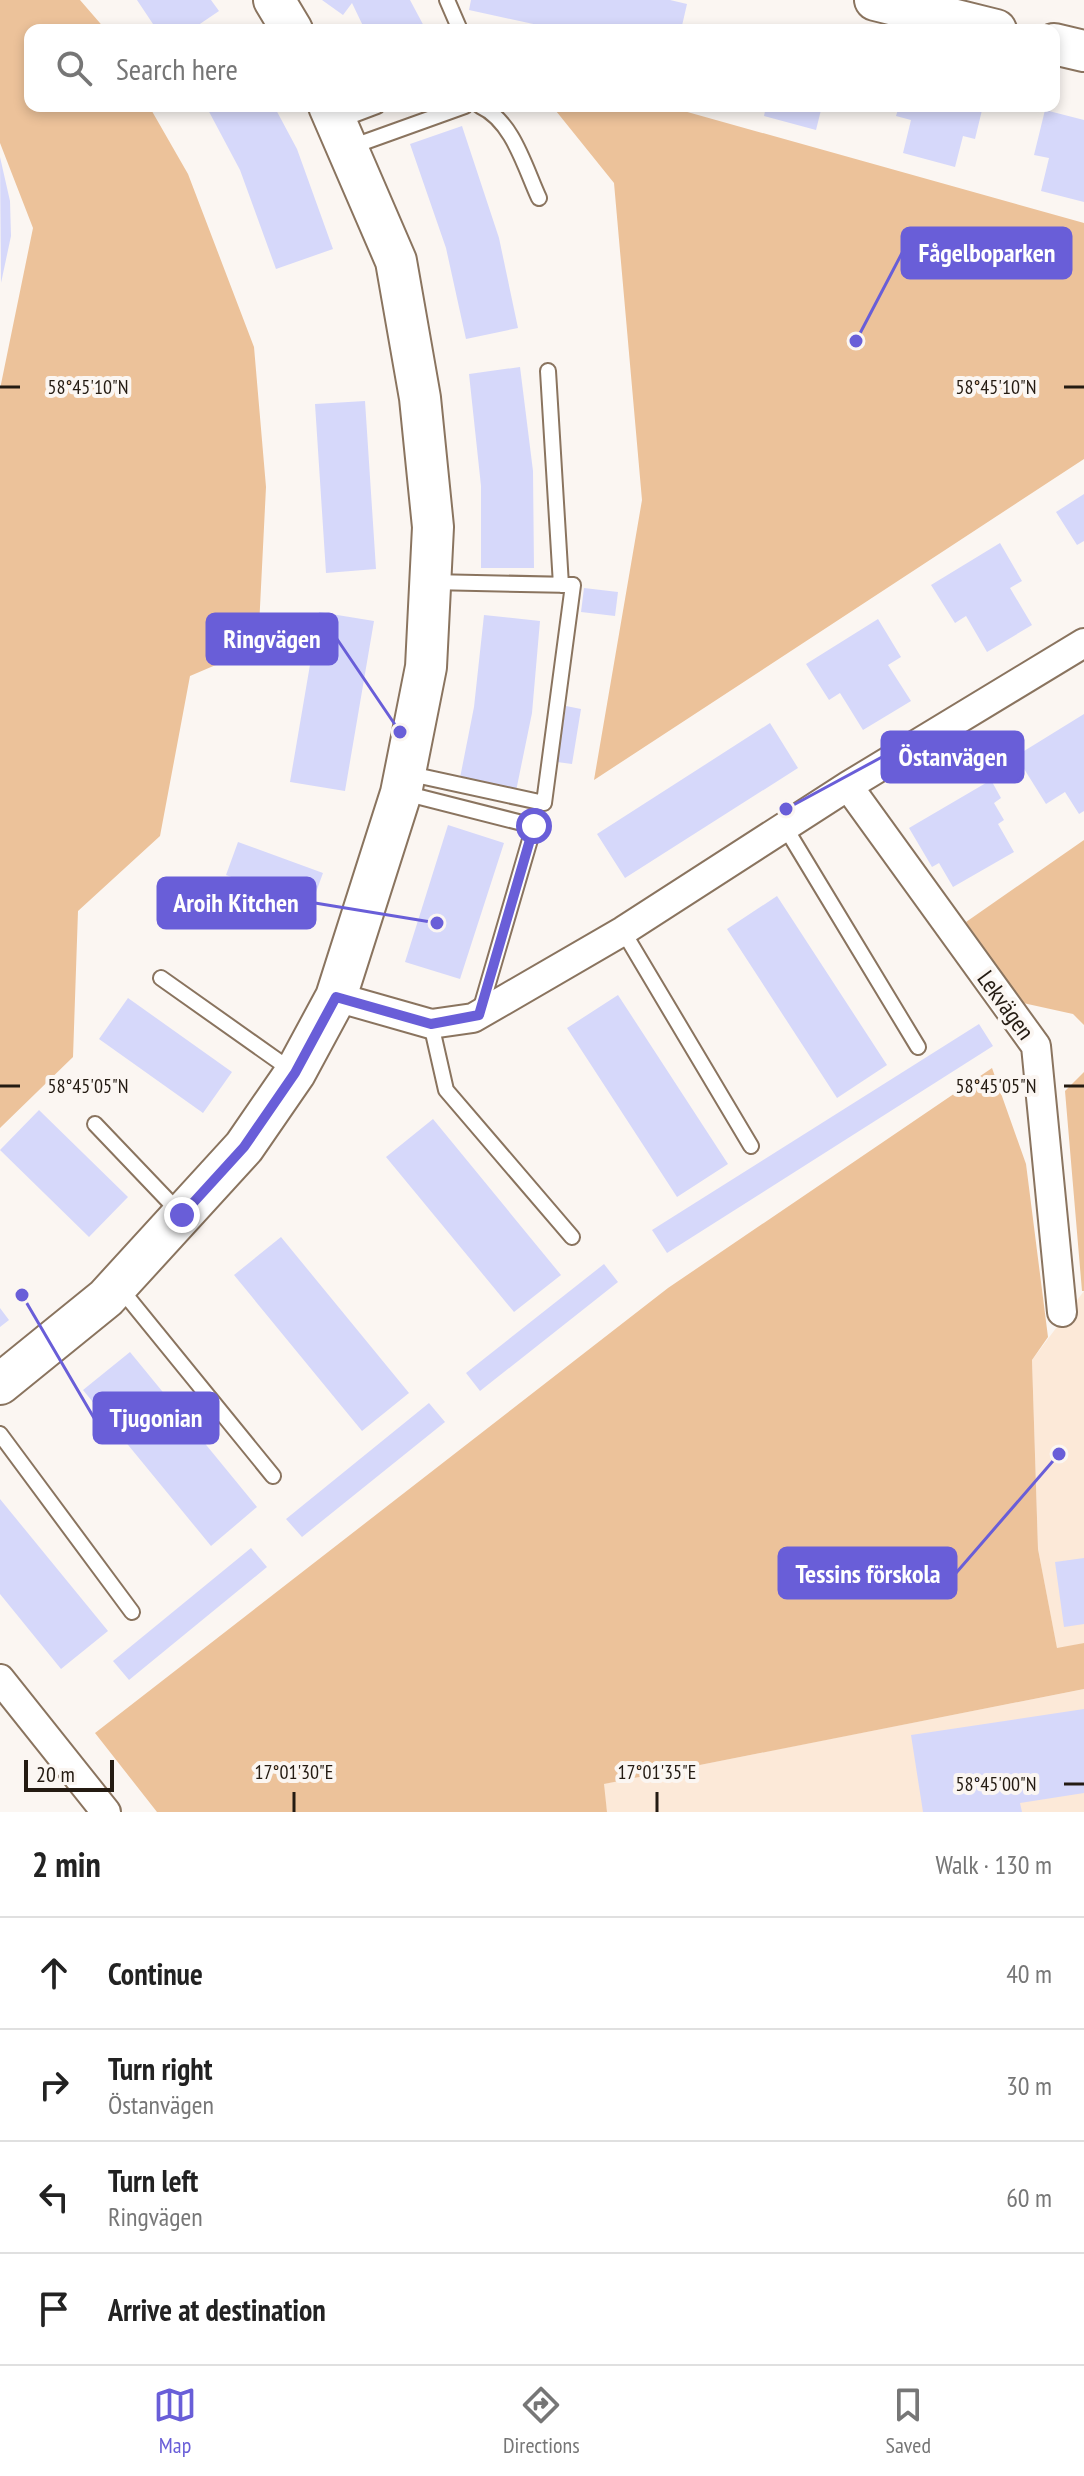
<!DOCTYPE html>
<meta charset="utf-8">
<style>
body{margin:0;font-family:"PT Sans Narrow",sans-serif;background:#f2f2f2;color:#222}
.scale{position:absolute;left:24px;bottom:20px;width:90px;box-sizing:border-box;padding-left:8px;border:4px solid #241b12;border-top:0;font-size:22px;line-height:28px;white-space:nowrap;color:#241b12;-webkit-text-stroke:6px #fbf6f2;paint-order:stroke}
.stop{position:absolute;width:24px;height:24px;margin:-18px;border:6px solid #695ed8;border-radius:50%;background:#fff}
.stop.end{background:#695ed8;border-color:#fff;box-shadow:0 2px 8px #0008}
.list{margin:0;padding:0;list-style:none}
h2{display:flex;justify-content:space-between;align-items:center;height:104px;margin:0;padding:0 32px;font-size:34px}
h2 small{font-size:26px;font-weight:400;color:#767676}
.list li{display:grid;grid-template-columns:52px 1fr auto;gap:24px;align-items:center;box-sizing:border-box;height:112px;padding:0 32px;border-top:2px solid #e0e0e0}
.list b{display:block;font-size:30px;white-space:nowrap}
.list p{margin:0;font-size:26px;white-space:nowrap;color:#767676}
.list em{font-size:26px;font-style:normal;color:#767676}
.icon{flex:none;width:44px;height:44px;fill:none;stroke:currentColor;stroke-width:2;stroke-linecap:round;stroke-linejoin:round}
.map{position:relative;flex:none;width:1084px;height:1812px;overflow:hidden}
.search{position:absolute;background:#fff;box-shadow:0 4px 12px #0003;left:24px;right:24px;top:24px;height:88px;display:flex;align-items:center;gap:20px;box-sizing:border-box;padding:0 28px;border-radius:16px;color:#767676;font-size:30px}
.sheet{height:552px;background:#fff}
nav{display:flex;justify-content:space-around;align-items:center;box-sizing:border-box;height:112px;border-top:2px solid #e0e0e0;background:#fff;font-size:22px;color:#767676}
nav a{display:grid;justify-items:center;gap:4px}
nav .on{color:#695ed8}
.map>svg:first-child{display:block}
.built{fill:#fce9d8}
.green{fill:#ecc29a}
.building{fill:#d6d8fa}
.lines{fill:none;stroke-linecap:round;stroke-linejoin:round}
.lane-casing{stroke:#8a745f;stroke-width:18}
.street-casing{stroke:#8a745f;stroke-width:32}
.secondary-casing{stroke:#8a745f;stroke-width:44}
.lane{stroke:#fff;stroke-width:14}
.street{stroke:#fff;stroke-width:28}
.secondary{stroke:#fff;stroke-width:40}
.route{stroke:#695ed8;stroke-width:10}
.ticks{fill:none;stroke:#241b12;stroke-width:3}
.labels{text-anchor:middle;dominant-baseline:central;stroke-width:8;stroke-linejoin:round;paint-order:stroke}
.street-label{font-size:24px;fill:#241b12;stroke:#fbf6f2}
.ticks-label{font-size:20px;text-anchor:middle;fill:#241b12;stroke:#fbf6f2;stroke-width:8;stroke-linejoin:round;paint-order:stroke}
.leader{fill:none;stroke:#695ed8;stroke-width:3}
.callout-dot{fill:#695ed8;stroke:#fbf6f2;stroke-width:3}
.callout{fill:#695ed8;stroke:#695ed8;stroke-width:3}
.callout-label{font-size:26px;text-anchor:middle;font-weight:bold;fill:#fff}
</style>
<div class="map">
<svg width="1084" height="1812" viewBox="0 0 1084 1812">
<rect width="100%" height="100%" fill="#fbf6f2"/>
<path class="built" d="M1084,1291V1643L1057,1649L1038,1549L1032,1360Z
M1084,1689V1812H607L603,1784Z"/>
<path class="green" d="M0,0H80L106,30H30V106H149L188,174L254,347L266,487L258,647L190,676L160,836L78,911L73,1057L0,1128V389L33,228L0,143Z
M552,106H666L1084,223V459L594,780L642,500L614,183Z
M1084,840V1025L1073,1014L1023,1003L966,922Z
M992,1068L1026,1164L1048,1337L1032,1360L1038,1549L1057,1648L1084,1643V1689L604,1784L607,1812H157L95,1733L668,1288Z
M1084,1072V1291H1082L1065,1091Z"/>
<path class="building" d="M137,0H211L219,11L191,30H157Z
M322,0H410L426,30H365L352,3L343,15Z
M471,0H670L687,4L681,30H561L469,10Z
M206,106H274L297,149L333,249L276,269L240,170Z
M766,106H822L816,130L764,116Z
M899,106H983L975,139L963,136L955,167L903,153L911,120L896,116Z
M1045,110L1084,120V202L1041,191L1049,158L1034,155Z
M462,126L499,238L518,328L466,339L446,248L410,144Z
M0,157L10,201L11,236L1,283Z
M520,367L533,471L534,568H481V486L469,374Z
M365,401L376,569L326,573L315,404Z
M1084,494V541L1077,545L1056,512Z
M1000,543L1022,581L1010,588L1032,625L987,652L966,616L955,623L931,585Z
M584,588L618,592L615,616L581,612Z
M319,612L374,621L345,791L290,782Z
M484,615L540,621L532,713L515,796L459,783L474,707Z
M878,619L901,657L888,665L911,701L863,730L840,693L829,700L806,664Z
M566,706L581,709L572,764L557,762Z
M1084,714V811L1079,814L1065,792L1046,804L1016,756Z
M770,723L798,768L625,878L597,834Z
M991,780L1001,798L994,803L1004,820L998,824L1014,852L953,887L939,863L932,867L909,828Z
M448,825L504,843L460,979L405,962Z
M238,842L323,873L311,906L226,875Z
M777,896L887,1065L837,1098L727,929Z
M618,995L728,1164L677,1197L567,1028Z
M128,998L232,1072L203,1113L99,1039Z
M979,1024L993,1046L667,1253L652,1230Z
M39,1110L128,1197L89,1237L0,1150Z
M433,1119L561,1275L514,1312L386,1157Z
M281,1237L409,1393L362,1431L234,1275Z
M604,1264L618,1282L480,1391L466,1373Z
M0,1308L9,1320L0,1327Z
M130,1352L257,1507L211,1546L83,1390Z
M429,1403L445,1422L302,1537L286,1519Z
M0,1499L108,1631L61,1669L0,1594Z
M251,1548L267,1567L129,1680L113,1661Z
M1084,1558V1624L1064,1627L1055,1562Z
M1084,1709V1793L1020,1803L1022,1812H923L911,1735Z"/>
<g class="lines">
<defs>
<path id="lane" d="M447,0L460,30
M480,106C513,121 525,168 539,198
M340,120L377,106
M348,148L465,106
M548,371L561,585
M406,773L544,803L573,585L431,582
M404,793L534,826L480,1011
M785,827L918,1047
M623,931L751,1146
M161,978L291,1070
M431,1024L446,1090L572,1237
M95,1124L179,1212
M120,1288L273,1476
M0,1434L132,1612"/>
<path id="street" d="M848,786L1036,1046L1062,1312
M336,997L431,1024L473,1018L623,931L848,786L1084,643
M0,1679L106,1812"/>
<path id="secondary" d="M274,0L292,30
M875,0L996,30
M1054,44L1084,51
M0,1384L106,1298L244,1147L295,1073L336,997L401,793L426,667L433,527L420,398L396,261L329,106"/>
</defs>
<use href="#lane" class="lane-casing"/>
<use href="#street" class="street-casing"/>
<use href="#secondary" class="secondary-casing"/>
<use href="#lane" class="lane"/>
<use href="#street" class="street"/>
<use href="#secondary" class="secondary"/>
</g>
<g class="lines">
<path class="route" d="M182,1215L244,1147L295,1073L336,997L431,1024L479,1015L534,826"/>
</g>
<path class="ticks" d="M0,387H20M1064,387H1084M0,1086H20M1064,1086H1084M1064,1784H1084M294,1792V1812M657,1792V1812"/>
<g class="labels">
<g class="street-label">
<text transform="translate(1006 1005) rotate(54)">Lekvägen</text>
</g>
</g>
<g class="ticks-label">
<text x="88" y="394">58°45'10"N</text>
<text x="996" y="394">58°45'10"N</text>
<text x="88" y="1093">58°45'05"N</text>
<text x="996" y="1093">58°45'05"N</text>
<text x="294" y="1779">17°01'30"E</text>
<text x="657" y="1779">17°01'35"E</text>
<text x="996" y="1791">58°45'00"N</text>
</g>
<path class="leader" d="M856 341L902 253M400 732L337 639M786 809L882 757M437 923L315 903M22 1295L94 1418M1059 1454L956 1573"/>
<g class="callout-dot">
<circle cx="856" cy="341" r="8"/>
<circle cx="400" cy="732" r="8"/>
<circle cx="786" cy="809" r="8"/>
<circle cx="437" cy="923" r="8"/>
<circle cx="22" cy="1295" r="8"/>
<circle cx="1059" cy="1454" r="8"/>
</g>
<g class="callout">
<rect x="902" y="228" width="169" height="50" rx="8"/>
<rect x="207" y="614" width="130" height="50" rx="8"/>
<rect x="882" y="732" width="141" height="50" rx="8"/>
<rect x="158" y="878" width="157" height="50" rx="8"/>
<rect x="94" y="1393" width="124" height="50" rx="8"/>
<rect x="779" y="1548" width="177" height="50" rx="8"/>
</g>
<g class="callout-label">
<text x="987" y="262">Fågelboparken</text>
<text x="272" y="648">Ringvägen</text>
<text x="953" y="766">Östanvägen</text>
<text x="236" y="912">Aroih Kitchen</text>
<text x="156" y="1427">Tjugonian</text>
<text x="868" y="1583">Tessins förskola</text>
</g>
</svg>
<div class="scale">20 m</div>
<div class="stop" style="left:534px;top:826px"></div>
<div class="stop end" style="left:182px;top:1215px"></div>
<div class="search"><svg class="icon" aria-label="search" viewBox="0 0 24 24"><circle cx="10" cy="10" r="6"/><path d="M15 15l6 6"/></svg>Search here</div>
</div>
<section class="sheet">
<h2>2 min<small>Walk · 130 m</small></h2>
<ul class="list">
<li><svg class="icon" aria-label="ahead" viewBox="0 0 24 24"><path d="M12 20V5M6 11l6-6 6 6"/></svg><div><b>Continue</b></div><em>40 m</em></li>
<li><svg class="icon" aria-label="right" viewBox="0 0 24 24"><path d="M7 20v-9h11M14 6l5 5-5 5"/></svg><div><b>Turn right</b><p>Östanvägen</p></div><em>30 m</em></li>
<li><svg class="icon" aria-label="left" viewBox="0 0 24 24"><path d="M17 20v-9H6M10 6l-5 5 5 5"/></svg><div><b>Turn left</b><p>Ringvägen</p></div><em>60 m</em></li>
<li><svg class="icon" aria-label="arrive" viewBox="0 0 24 24"><path d="M6 21V4h12l-3 4 3 4H6"/></svg><div><b>Arrive at destination</b></div></li>
</ul>
</section>
<nav>
<a class="on"><svg class="icon" aria-label="map" viewBox="0 0 24 24"><path d="M3 6l6-2 6 2 6-2v14l-6 2-6-2-6 2zM9 4v14M15 6v14"/></svg>Map</a>
<a><svg class="icon" aria-label="directions" viewBox="0 0 24 24"><path d="M12 3l9 9-9 9-9-9zM9 14v-3h6M13 9l2 2-2 2"/></svg>Directions</a>
<a><svg class="icon" aria-label="saved" viewBox="0 0 24 24"><path d="M7 4h10v16l-5-4-5 4z"/></svg>Saved</a>
</nav>
